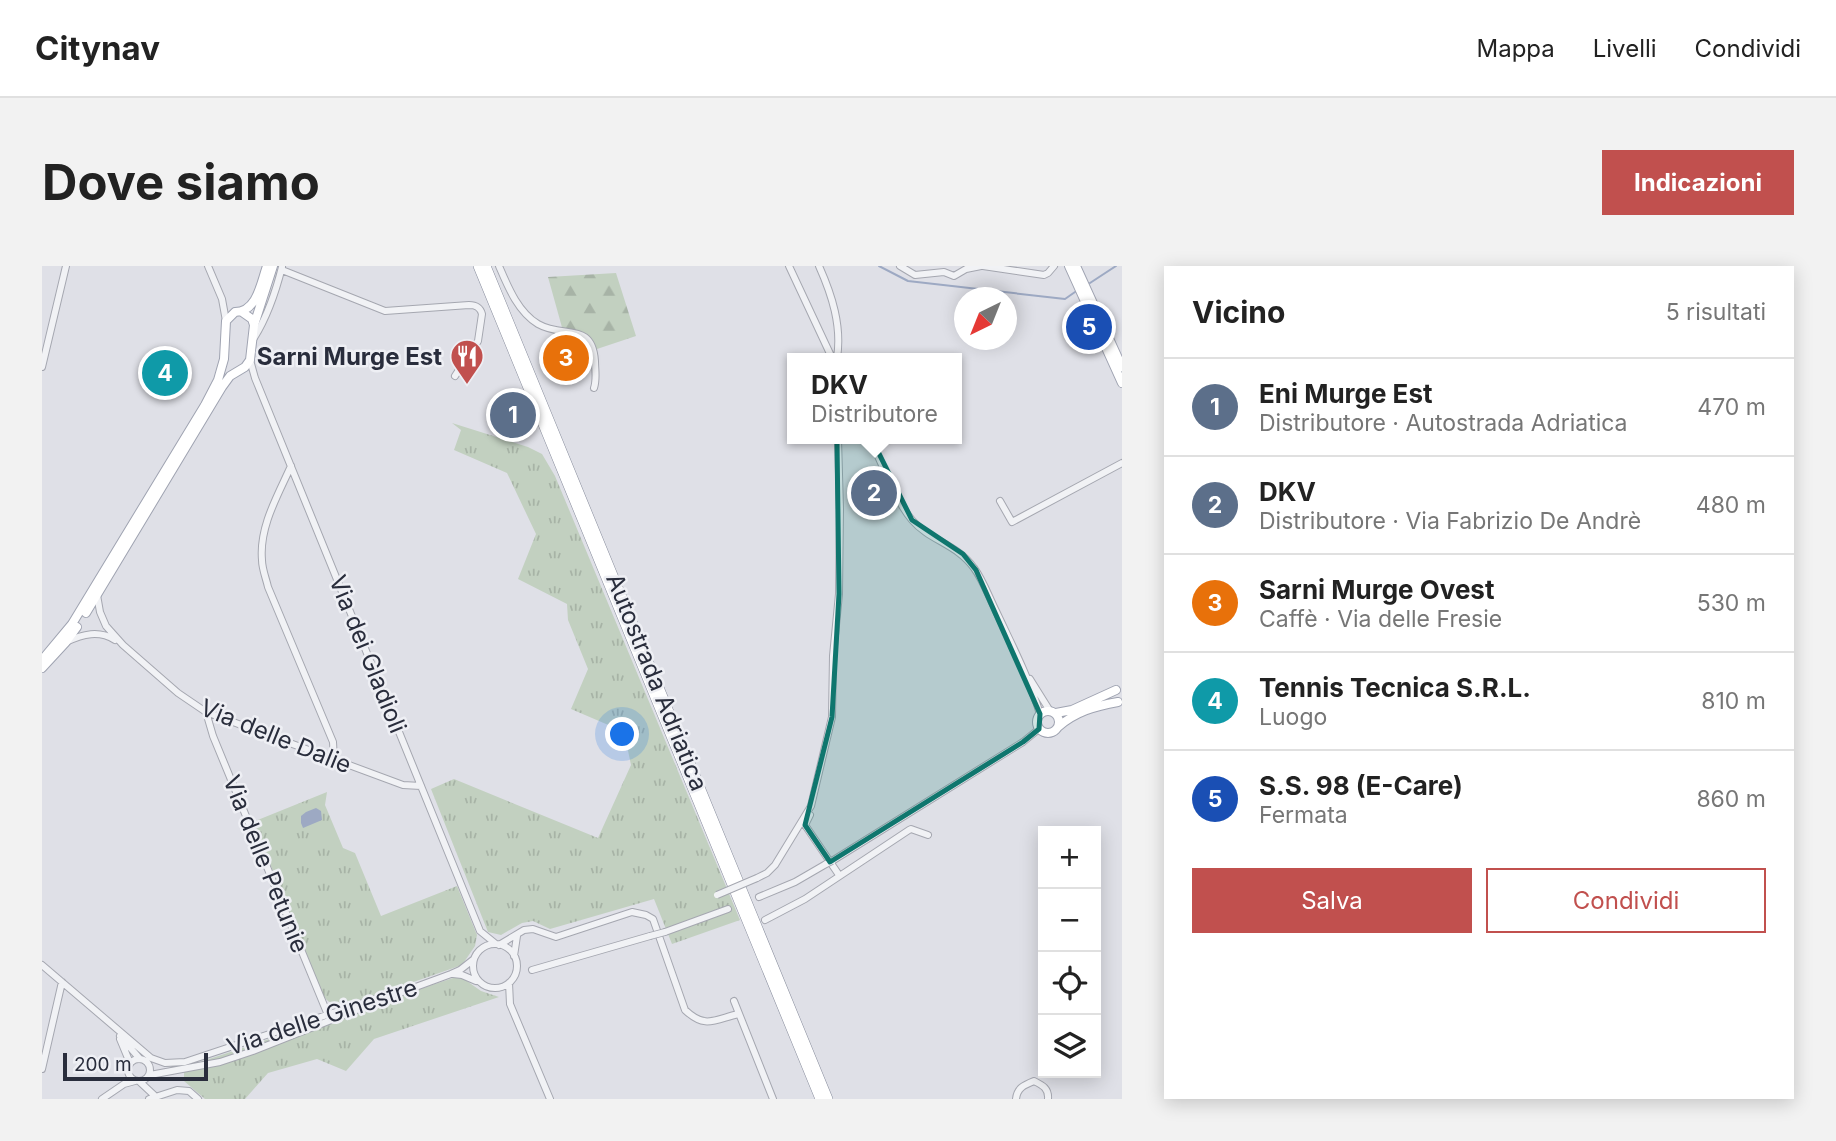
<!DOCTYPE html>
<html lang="it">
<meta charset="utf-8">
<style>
body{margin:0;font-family:Inter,sans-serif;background:#f2f2f2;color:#222}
.controls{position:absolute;right:21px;bottom:21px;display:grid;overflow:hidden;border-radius:0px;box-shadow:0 4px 18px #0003}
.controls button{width:63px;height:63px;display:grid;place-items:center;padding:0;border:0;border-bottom:2px solid #e0e0e0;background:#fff;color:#222;font:35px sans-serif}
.compass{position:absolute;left:912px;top:21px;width:63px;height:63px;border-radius:50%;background:#fff;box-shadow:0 4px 18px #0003;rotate:223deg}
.scale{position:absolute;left:21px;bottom:18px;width:145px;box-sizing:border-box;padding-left:7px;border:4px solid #292d3c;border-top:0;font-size:19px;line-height:24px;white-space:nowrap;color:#292d3c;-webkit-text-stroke:5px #eeeff4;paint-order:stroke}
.you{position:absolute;left:581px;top:469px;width:24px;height:24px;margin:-18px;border:5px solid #fff;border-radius:50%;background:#1a73e8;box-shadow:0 0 0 10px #1a73e833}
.badge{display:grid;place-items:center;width:46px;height:46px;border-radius:50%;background:#c1504e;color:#fff;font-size:23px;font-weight:700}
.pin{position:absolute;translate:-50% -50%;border:4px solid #fff;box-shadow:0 2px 7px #0006}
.popup{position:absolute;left:745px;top:87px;width:175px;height:91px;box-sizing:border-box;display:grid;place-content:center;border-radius:0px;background:#fff;filter:drop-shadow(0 2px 5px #0005);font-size:23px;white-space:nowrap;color:#767676}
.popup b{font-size:26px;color:#222}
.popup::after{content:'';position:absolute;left:50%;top:100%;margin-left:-14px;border:14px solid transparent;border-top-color:#fff}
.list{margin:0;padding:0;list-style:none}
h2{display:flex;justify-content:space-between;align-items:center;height:91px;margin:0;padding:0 28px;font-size:30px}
h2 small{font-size:23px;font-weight:400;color:#767676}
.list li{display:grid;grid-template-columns:46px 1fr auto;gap:21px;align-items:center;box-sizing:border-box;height:98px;padding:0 28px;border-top:2px solid #e0e0e0}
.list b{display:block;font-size:26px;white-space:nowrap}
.list p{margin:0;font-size:23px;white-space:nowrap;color:#767676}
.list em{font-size:23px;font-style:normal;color:#767676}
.actions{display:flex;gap:14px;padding:21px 28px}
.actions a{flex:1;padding:16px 0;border:2px solid #c1504e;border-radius:0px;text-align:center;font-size:24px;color:#c1504e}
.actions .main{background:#c1504e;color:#fff}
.icon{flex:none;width:38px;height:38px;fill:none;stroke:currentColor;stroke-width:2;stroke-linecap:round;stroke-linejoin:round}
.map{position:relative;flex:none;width:1080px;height:833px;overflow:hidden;border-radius:0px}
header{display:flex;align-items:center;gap:42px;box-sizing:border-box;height:98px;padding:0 35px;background:#fff;border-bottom:2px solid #e0e0e0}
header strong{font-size:33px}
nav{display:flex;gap:38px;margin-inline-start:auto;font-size:24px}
.intro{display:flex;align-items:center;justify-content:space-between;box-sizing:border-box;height:168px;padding:0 42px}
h1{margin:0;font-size:49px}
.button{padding:18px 32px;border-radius:0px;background:#c1504e;color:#fff;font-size:24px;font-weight:700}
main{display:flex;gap:42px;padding:0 42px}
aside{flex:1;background:#fff;border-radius:0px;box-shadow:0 4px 18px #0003}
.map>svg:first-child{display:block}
.grass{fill:url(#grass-tufts)}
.forest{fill:url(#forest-firs)}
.water{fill:#9da9c3}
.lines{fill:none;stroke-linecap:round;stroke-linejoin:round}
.stream{stroke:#9da9c3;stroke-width:2}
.minor-casing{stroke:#a5a7b0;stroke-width:8}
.major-casing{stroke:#9fa3b1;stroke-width:10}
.highway-casing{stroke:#878c9c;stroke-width:10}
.minor{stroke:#f1f2f5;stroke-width:6}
.major{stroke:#fff;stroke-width:8}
.highway{stroke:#fff;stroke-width:9}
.minor-bridge-casing{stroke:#a5a7b0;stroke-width:8;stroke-linecap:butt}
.minor-bridge{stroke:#f1f2f5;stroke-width:6}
.marked{fill:#0f766e;fill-opacity:0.2;stroke:#0f766e;stroke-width:5;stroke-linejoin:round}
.labels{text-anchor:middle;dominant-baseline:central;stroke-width:5;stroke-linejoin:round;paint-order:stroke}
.poi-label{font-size:24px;font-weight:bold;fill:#292d3c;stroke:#eeeff4;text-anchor:end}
.street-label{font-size:24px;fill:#292d3c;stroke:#eeeff4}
</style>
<header>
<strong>Citynav</strong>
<nav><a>Mappa</a><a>Livelli</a><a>Condividi</a></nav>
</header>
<div class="intro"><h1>Dove siamo</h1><a class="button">Indicazioni</a></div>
<main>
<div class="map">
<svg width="1080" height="833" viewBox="0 0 1080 833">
<defs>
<pattern id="grass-tufts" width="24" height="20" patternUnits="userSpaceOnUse" patternTransform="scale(1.75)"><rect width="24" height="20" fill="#c2d0c0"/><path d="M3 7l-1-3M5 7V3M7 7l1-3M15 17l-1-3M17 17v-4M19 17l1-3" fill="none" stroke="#a7b3a6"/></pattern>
<pattern id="forest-firs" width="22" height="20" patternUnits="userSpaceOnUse" patternTransform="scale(1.75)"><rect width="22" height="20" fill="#c2d0c0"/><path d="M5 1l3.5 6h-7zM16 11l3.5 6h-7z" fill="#a7b3a6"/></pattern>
</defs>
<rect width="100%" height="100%" fill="#dfe0e7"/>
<path class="grass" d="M410,157L486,181L500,188L513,210L698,654L630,678L612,633L508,663L491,655L480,657L459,669L446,666L389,523L412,513L556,572L589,499L584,475L578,464L529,443L546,403L526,354L525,338L476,313L494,268L465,207L412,184L419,164Z
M285,526L283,539L301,582L313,587L339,650L415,620L435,669L433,680L420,699L303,740C293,740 288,738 282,731L211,556Z
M414,711L422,713L439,725L457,731L332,773L304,805L275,793L226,807L203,833H163L142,815V805L146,800Z"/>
<path class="forest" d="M574,7L594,70L552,84L548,74L521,65L506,11Z"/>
<path class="water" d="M274,542L279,545L280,554L261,562L259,557V550L264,546Z"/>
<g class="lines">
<path class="stream" d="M837,0L866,15L1023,33L1033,26
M1048,17L1074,0"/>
<defs>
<path id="minor" d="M166,0L180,33L184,55
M457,0C466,21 476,46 496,58C522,73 550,55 553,95C553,104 555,113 552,122
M747,0L790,92
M777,0C790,29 800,60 795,92
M858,0L873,9L902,6L912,10L924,3L939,0
M941,0L1002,9L1006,7L1012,0
M240,4L343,45L427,39C434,39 438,41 440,48L436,75L413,110
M212,72C225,51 234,25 240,1
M208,94L213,112L438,665L454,678
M0,101L24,0
M828,173C840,197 853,234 870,254C888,275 915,278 932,302C941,314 947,331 954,345C970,379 987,412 998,448
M249,200C236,229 217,261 220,294C220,303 224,312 226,321L291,476L292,494
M958,235L970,256L1080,197
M55,329L58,346L64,360L81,379L136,427L164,446L361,519L379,520
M24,376C41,368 57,364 73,374
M988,413L1008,445
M164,446L171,470L286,749
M768,549L763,559L797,609
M790,595L981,476L997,463
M715,612L725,607L733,599L769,540L790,451L791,390L797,328L798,243L796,173
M717,631L753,616L784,598
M723,654L763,633L867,564L869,563L886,569
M623,666L686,643
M431 700a22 22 0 1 1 44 0a22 22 0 1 1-44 0Z
M457,679L482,664L491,663L514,671L590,646L604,649L611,653L643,744C663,763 672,754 696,748
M472,690L475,670
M0,699L109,792L123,797L143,796L336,732L341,733L409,708L418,704L432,693
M490,704L608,670
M411,708L420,709L434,715
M467,717L468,738L508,833
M692,735L731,833
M78,770L98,793
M78,773L88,797
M86 804a11 11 0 1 1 22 0a11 11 0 1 1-22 0Z
M0,803L20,716
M108,809L178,796L211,785L327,739
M98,816L114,831
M60,833L82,818L93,815
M107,833L135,824L147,825L156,833
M974,833C975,822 982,819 992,815C1000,819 1007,822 1006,833"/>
<path id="major" d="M1027,0L1080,117
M1034,0L1080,101
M212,59L231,0
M44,347L180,121L188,110L203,101L208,94L212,59L210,53L200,46
M0,394L30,358L163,139L176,114L182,93L184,55L193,46C215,46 219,17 225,0
M0,402L24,376L35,361
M995 456a11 11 0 1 1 22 0a11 11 0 1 1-22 0Z
M1014,447L1030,444L1074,424
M1016,461C1033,446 1053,440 1076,436"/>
<path id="highway" d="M436,0L778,833
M444,0L786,833"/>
</defs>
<use href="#minor" class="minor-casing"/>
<use href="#major" class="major-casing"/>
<use href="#highway" class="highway-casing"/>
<use href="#minor" class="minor"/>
<use href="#major" class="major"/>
<use href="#highway" class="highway"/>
<defs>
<path id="minor-bridge" d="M784,598L790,595
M675,629L715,612
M608,670L623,666"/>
</defs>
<use href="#minor-bridge" class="minor-bridge-casing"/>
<use href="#minor-bridge" class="minor-bridge"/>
</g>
<path class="marked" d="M794,101L870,254L921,288L934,304L998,448L997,463L981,476L788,596L763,559L790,451L797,328Z"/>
<defs>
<symbol id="restaurant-pin" viewBox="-11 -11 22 30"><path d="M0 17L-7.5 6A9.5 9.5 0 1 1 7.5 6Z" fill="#c1504e" stroke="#eeeff4"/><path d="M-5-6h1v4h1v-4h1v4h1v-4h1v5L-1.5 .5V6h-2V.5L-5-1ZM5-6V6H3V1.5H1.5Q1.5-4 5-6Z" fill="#fff"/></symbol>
</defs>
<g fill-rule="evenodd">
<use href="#restaurant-pin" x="406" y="71" width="38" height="52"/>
</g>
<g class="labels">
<g class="poi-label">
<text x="400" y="90">Sarni Murge Est</text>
</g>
<g class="street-label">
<text transform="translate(326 388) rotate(68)">Via dei Gladioli</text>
<text transform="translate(615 416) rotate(68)">Autostrada Adriatica</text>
<text transform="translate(234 470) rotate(22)">Via delle Dalie</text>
<text transform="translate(224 598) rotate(68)">Via delle Petunie</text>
<text transform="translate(280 751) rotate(-18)">Via delle Ginestre</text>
</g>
</g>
</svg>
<div class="controls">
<button>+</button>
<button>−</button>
<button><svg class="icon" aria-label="locate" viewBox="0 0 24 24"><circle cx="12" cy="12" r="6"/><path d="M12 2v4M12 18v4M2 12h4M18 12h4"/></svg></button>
<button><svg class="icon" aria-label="layers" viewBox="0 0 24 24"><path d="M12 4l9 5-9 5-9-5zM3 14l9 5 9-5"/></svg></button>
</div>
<svg class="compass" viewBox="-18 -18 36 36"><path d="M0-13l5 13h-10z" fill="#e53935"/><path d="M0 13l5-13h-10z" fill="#767676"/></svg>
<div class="scale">200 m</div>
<div class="you"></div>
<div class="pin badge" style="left:471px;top:149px;background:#5c6f8a">1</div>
<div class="pin badge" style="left:832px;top:227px;background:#5c6f8a">2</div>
<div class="popup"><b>DKV</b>Distributore</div>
<div class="pin badge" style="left:524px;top:92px;background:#e8710a">3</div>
<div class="pin badge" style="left:123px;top:107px;background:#0f9aa8">4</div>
<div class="pin badge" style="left:1047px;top:61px;background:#1a4fb4">5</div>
</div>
<aside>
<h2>Vicino<small>5 risultati</small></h2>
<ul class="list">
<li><span class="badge" style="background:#5c6f8a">1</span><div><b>Eni Murge Est</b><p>Distributore · Autostrada Adriatica</p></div><em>470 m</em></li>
<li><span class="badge" style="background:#5c6f8a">2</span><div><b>DKV</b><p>Distributore · Via Fabrizio De Andrè</p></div><em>480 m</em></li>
<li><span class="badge" style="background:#e8710a">3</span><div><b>Sarni Murge Ovest</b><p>Caffè · Via delle Fresie</p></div><em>530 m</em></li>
<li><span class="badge" style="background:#0f9aa8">4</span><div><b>Tennis Tecnica S.R.L.</b><p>Luogo</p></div><em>810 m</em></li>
<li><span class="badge" style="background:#1a4fb4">5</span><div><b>S.S. 98 (E-Care)</b><p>Fermata</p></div><em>860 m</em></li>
</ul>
<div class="actions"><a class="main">Salva</a><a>Condividi</a></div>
</aside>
</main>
